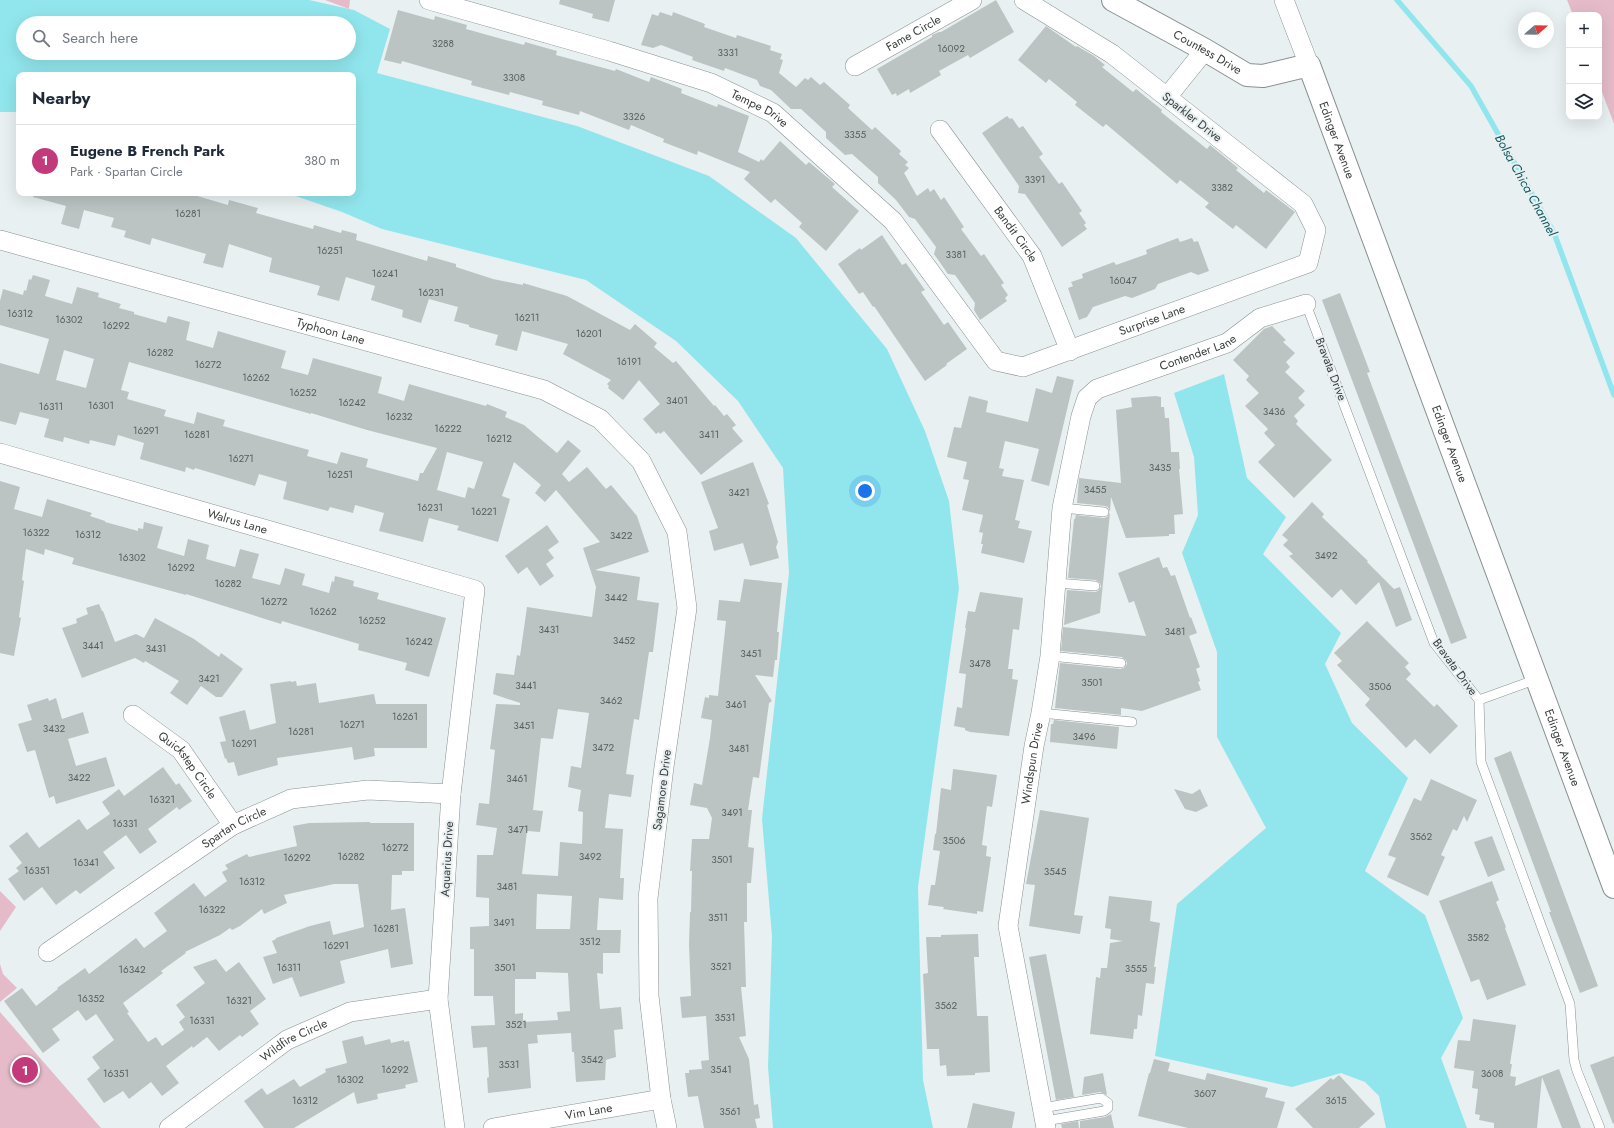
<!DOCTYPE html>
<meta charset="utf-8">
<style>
body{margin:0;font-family:Jost,sans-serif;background:#f2f2f3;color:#1f2937}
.controls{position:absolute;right:12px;top:12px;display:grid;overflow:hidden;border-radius:8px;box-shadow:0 4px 16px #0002}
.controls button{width:36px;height:36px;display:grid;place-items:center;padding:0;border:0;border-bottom:1px solid #e0e1e3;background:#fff;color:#1f2937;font:20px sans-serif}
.compass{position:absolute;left:1518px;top:12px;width:36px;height:36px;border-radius:50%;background:#fff;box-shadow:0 4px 16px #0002;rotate:70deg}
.you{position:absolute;left:865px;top:491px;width:14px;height:14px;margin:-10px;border:3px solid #fff;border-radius:50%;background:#1a73e8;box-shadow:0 0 0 6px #1a73e833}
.badge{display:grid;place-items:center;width:26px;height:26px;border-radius:50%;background:#c23a79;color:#fff;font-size:13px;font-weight:700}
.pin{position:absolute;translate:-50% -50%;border:2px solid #fff;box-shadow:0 1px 4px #0006}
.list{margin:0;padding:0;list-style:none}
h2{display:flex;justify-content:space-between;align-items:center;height:52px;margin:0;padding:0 16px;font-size:17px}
h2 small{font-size:13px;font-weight:400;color:#747a83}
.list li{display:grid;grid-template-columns:26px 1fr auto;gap:12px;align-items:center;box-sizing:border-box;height:72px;padding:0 16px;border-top:1px solid #e0e1e3}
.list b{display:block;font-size:15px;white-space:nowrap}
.list p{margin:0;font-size:13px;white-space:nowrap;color:#747a83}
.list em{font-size:13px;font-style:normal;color:#747a83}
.icon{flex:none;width:22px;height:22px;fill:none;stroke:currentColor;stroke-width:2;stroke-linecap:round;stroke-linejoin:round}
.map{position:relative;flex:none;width:1614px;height:1128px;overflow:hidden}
.search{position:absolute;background:#fff;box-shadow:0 4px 16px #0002;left:16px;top:16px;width:340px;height:44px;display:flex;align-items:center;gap:10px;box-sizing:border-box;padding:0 14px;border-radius:22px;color:#747a83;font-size:15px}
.panel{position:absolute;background:#fff;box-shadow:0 4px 16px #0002;left:16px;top:72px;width:340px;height:124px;border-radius:8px}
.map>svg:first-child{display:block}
.green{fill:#e5bbc9}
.water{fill:#91e6ed;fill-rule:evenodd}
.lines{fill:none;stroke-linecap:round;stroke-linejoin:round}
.stream{stroke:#91e6ed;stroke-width:5.5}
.building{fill:#bbc3c3;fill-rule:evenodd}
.lane-casing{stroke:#899091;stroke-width:10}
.street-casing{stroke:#899091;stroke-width:20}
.secondary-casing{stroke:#899091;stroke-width:24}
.lane{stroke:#fff;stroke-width:9}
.street{stroke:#fff;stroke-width:19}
.secondary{stroke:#fff;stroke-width:22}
.labels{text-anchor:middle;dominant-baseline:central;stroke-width:4;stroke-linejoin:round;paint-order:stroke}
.number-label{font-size:10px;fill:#5a5e5e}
.street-label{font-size:12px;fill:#3a3d3d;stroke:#e9f0f1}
.water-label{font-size:13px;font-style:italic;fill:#135c61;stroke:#e9f0f1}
</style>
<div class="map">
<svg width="1614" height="1128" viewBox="0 0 1614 1128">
<rect width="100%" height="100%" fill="#e9f0f1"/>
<path class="green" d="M325,0H350L349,9Z
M1567,0H1614V124L1599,84V15H1573Z
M0,891L16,907L0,931Z
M0,964L3,974L17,988L0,1002Z
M0,1012L101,1128H0Z"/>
<path class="water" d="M0,0H309L354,10L390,29L377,73L577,126L709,176L796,238L887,349L925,431L949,501L959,588L918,887L923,1080L933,1128H773L768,1067L772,936L762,819L789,573L783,468L738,401L676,341L586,280L382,229L342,212L287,193H353V75H19V112H0ZM23,23H349V53H23Z
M1224,374L1247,478L1286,517L1263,554L1341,633L1325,664L1352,723L1408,778L1365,871L1425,915L1463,1018L1441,1058L1467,1128H1386L1379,1096L1365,1082L1341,1073L1292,1087L1155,1056L1177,904L1266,828L1217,737V652L1182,553L1198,515L1194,457L1174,393Z"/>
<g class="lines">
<path class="stream" d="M1397,0L1471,86L1554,233L1614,395"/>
</g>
<path class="building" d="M560,0H615L609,22L592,18L593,14L559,4Z
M996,0L1014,32L970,58L968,55L939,71L941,75L910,93L909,89L897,96L896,93L892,95L877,69L932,37V35L939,32H941Z
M398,10L434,20L435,16L467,25L466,29L524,45L525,42L557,51L556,55L615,71L616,69L649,82L651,77L682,89L681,93L717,107L718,104L749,116L738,152L759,162L761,159L763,161L780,141L806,165L809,162L835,184L832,187L859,211L826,251L799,227L802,223L775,199L771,203L744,179L750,172L698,151L697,155L663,142L664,139L631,125L629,130L580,111L579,115L542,105L543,101L510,92L509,95L471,85L472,81L402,61L401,64L384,60Z
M660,12L672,16L673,12L705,24L704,27L736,38L737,35L771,46L770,50L782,54L780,59L783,60L779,73L796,87L805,78L808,80L811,77L820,85L824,82L850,105L848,108L872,130L875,127L901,151L899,154L908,162L905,165L909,168L904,173L917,196L928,188L930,192L934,189L941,200L944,197L964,227L961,229L981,256L984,254L1004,283L1001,285L1008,295L1005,298L1007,301L980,320L974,310L975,303L955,275L948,274L934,254L936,247L915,219L909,217L896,200L878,183V177L852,154L845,155L826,138V132L801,109H791L771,90L760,86L757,80L725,68L724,71L692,60L693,57L661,45L653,48L641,45L652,14L658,16Z
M1046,26L1076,47L1077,46L1094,56L1105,65L1102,67L1133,92L1136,89L1162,110L1161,112L1207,149L1210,145L1238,168L1236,170L1264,193L1266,190L1295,212L1266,249L1236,225L1233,229L1205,207L1209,203L1180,180L1177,184L1106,124L1103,127L1075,105L1077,102L1049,79L1046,83L1018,60Z
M1007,116L1010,119L1012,118L1019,128L1023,126L1043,154L1039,157L1059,184L1062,182L1082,211L1079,213L1086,223L1084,225L1087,229L1062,247L1025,194L1018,193L1019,186L982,133Z
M34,193H187L228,205L229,200L258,208L256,213L313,229L314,225L341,233L342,230L357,234L356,240L427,261L428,256L456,264V267L493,279L523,285V283L567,296L630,330L635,324L657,343L654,347L673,363L676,361L714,406L715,405L724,416L727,414L736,425L732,428L743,441L701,475L664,431L660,434L659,432L656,434L643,419L660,404L639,380L623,400L608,388L609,386L607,384L611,380L563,354L568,344L522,331L517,351L495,345L498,335L469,327V325L454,321L458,307L429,299L421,323L402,317L403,310L371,300L375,286L346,277L339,301L317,295L320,286L269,272L272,258L229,244L223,268L203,263L206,254L152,238L150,245L124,237L126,231L111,227L114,218L84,210L79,229L61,224L66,206L33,197Z
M882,235L902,265L906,263L925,290L921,292L944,325L948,322L967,349L946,364L947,365L925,381L874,306L873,307L863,292L859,294L838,264L860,248L861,250Z
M1178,238L1180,242L1192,238L1194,242L1198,241L1209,271L1198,275L1191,272L1158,284L1155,289L1132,298L1125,296L1093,307L1087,317L1079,320L1068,288L1073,286L1071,282L1083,278L1082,274L1114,262L1116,265L1147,254L1146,250Z
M33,275L50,280L45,296L72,304L77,287L99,293L98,297L121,304L119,308L134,312V314L166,323L168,316L190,322L186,340L213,348L218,331L286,351L281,368L308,375L313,358L382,377L378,393L404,401L409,384L486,406L487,404L507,412L505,417L524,425L557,453L568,440L581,451L562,474L569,482L587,467L606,489L611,485L637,516L649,552L595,570L640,577L637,600L659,603L653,652H649L639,720L634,719L631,738L626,774L634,775L631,797L609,794L605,828L623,829L620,878H624L623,900L599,898L597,930H621L620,953H603V974L597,973L600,1009L621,1007L623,1029L614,1030L616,1057L606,1060L605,1080L576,1082L574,1052H572L571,1033L537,1035L538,1043L528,1044L531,1088L488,1093L487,1078L489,1077L487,1047L473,1048L471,1026L495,1025L493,996H474V949H470V927L489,926V898L476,897L477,855H493L497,828L476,825L479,803L489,804L495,750L490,749L496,704L520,705V703L493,694L496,673L514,675L517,655L520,656L527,607L592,617L596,587L583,548L600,542L556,490L545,502L535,493L541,485L514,462L502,496L510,499L498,542L457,530L459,526L429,518L423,542L379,531L384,513L355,505L353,513L330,507L328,511L283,499L287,482L259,474L255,486L195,468L194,470L186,467L185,472L140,459L144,443L118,435L115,446L90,440L89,444L64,437L63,442L44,437L49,419L20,412L16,425L0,421V363L39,374L49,339L0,325V301L3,289L23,295L24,290L26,291L29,279L31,280ZM64,350L94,359L86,388L56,380ZM129,362L311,414V413L367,430L437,448L423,473H420L418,481L366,467L368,459L341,452L337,464L307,456L309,450L223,426L225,420L197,412L194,424L164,416L166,410L127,399L129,392L121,390ZM447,452L483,462L474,489L468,487L465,498L437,490ZM558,709L589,713L581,768L571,766L568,787L581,790L578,811L583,812L582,844L560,842L558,876L522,874L527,831L540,832L543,811L533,810L541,738L553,739ZM537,894L572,896L570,929H536ZM536,972L568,973L570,1011L557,1012L558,1020L523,1022V1013L515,1014V979H536Z
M1340,293L1370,372L1367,373L1467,638L1451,644L1322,300Z
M1272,326L1286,340L1283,342L1295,353L1286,362L1290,367L1285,372L1305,391L1298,398L1305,405L1294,416L1298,421L1296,424L1332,460L1294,498L1258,462L1275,445L1264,433L1268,429L1245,406L1259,393L1246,380L1249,376L1233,360L1264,329Z
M1057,376L1074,380L1049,486L1031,481L1039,449L1005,441L999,468L1004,469L1002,476L1024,480L1015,520L1020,521L1018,528L1032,531L1024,563L981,553L983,544H981L983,533L979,532L983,515L962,510L969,480L963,479L967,462L947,457L954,427L961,428L969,396L988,401L986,412L1028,422L1036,388L1052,393Z
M1156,396L1161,397V407H1164L1165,418H1169L1171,452H1179L1180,469H1179L1183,514L1174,515L1175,534H1169V536L1126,538L1111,497L1110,512L1108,507L1105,506L1077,503L1079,478L1121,483L1116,410L1132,407L1131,398Z
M753,462L769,504L767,505L778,542L776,547L779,558L750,566L743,543L714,551L709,531L718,528L701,482Z
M0,481L20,487L14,509L42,517L47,499L92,513L90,516L105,521V522L138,531V528L143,529L144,522L163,527L157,548L184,556L188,539L209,545L206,559L235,567L240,549L259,554L252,578L280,585L285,568L305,574L302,585L329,593L332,581L334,582L335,576L354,581L353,586L379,593L377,599L446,618L429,677L405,670L407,663L358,650L359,644L282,621L281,624L186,594V595L72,564L74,558L45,549L44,555L26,549L22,580L24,581L19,617L21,618L14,656L0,653Z
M1312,502L1324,514L1322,517L1368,561L1367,562L1394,589L1400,587L1412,620L1396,627L1379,582L1356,605L1341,589L1332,598L1289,556L1293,554L1283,545L1288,540L1282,535Z
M1110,513L1100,613L1064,625L1067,590L1095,592L1098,591L1101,587L1100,583L1096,580L1068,578L1074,519H1075L1076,515L1104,518L1107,517Z
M547,525L559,542L548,550L554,558L546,564L554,576L540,586L527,567L518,574L505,556Z
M1159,557L1163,568L1167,567L1171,576L1175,575L1190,618L1191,617L1197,633L1189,636L1200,667L1196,669L1200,681L1198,682L1201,690L1142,711L1121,708V715L1055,708L1060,663L1120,669L1124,668L1127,664L1126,660L1122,657L1061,651L1063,627L1146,636L1134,601L1129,603L1118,573Z
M744,579L782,583L777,632H779L777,660H775L773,677L755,675L772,701L769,703L759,778L753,777L748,810H752L748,847L754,848L751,883H747V922H744L746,987H741L746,1036L739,1037L749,1059L754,1105L758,1104L760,1118L755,1119L757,1128H704L698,1096L688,1097L685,1073H689V1070L702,1069L701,1061L709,1060L706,1016L682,1018L680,997L691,996L689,944L690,912H691L692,871H690L692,839H709L712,818L707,808L690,805L694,783L702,785L710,738L712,720L701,718L705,697L709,698V695L718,696L726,621L717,620L719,600L740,602Z
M980,592L1023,598L1019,630L1013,629L1008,669H1013L1012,679L1018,680L1009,736L970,732L965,730V728L954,726L957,707L962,708L966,674L959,673L966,628H965L968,611L975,612Z
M99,604L102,611H103L115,642L136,634L144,638L155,618L194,639L219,657L221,653L243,669L222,697H216L201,686L187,705L170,693L179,681L145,661L144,663L135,658L82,678L62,628L77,623L76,619L88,614L86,608Z
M1367,621L1409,663L1405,667L1411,674L1406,679L1434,707L1437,704L1458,726L1430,754L1415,739L1406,748L1365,705L1370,699L1337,665L1342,661L1334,653Z
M291,681V682L296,681L297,686L316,683L319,703L374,694L376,704H427V748H374L375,756L354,760L352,747L277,758L278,765L238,776L234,762L228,763L226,758L225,759L220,742L226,741L219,717L245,710L250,730L276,723L270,684Z
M48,698L49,701L56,698L62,719L83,712L89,733L68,739L76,766L106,757L115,786L56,804L54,796L49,798L35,750L27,752L18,724L32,720L27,705Z
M1054,720L1119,727L1117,749L1050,742L1051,724H1053Z
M1511,751L1598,986L1580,993L1549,912H1551L1494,758Z
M163,767L176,785L179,783L192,801L179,810L177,807L148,829L157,842L140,854L126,835L103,852L115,868L80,894L76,890L56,905L42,887L24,901L8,879L19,871L16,868L22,863L9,846L27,832L39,848L79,819L87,830L110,814L102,802L119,789L124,796Z
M953,769L997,775L992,807L987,806L982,845L987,846L986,856L991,857L983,912L977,911V914L943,909L944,907L928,905L931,885H935L940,851L933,850L935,834H936L941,788L951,790Z
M1431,779L1477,800L1467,822L1464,816L1457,831L1453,829L1441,855L1445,857L1428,896L1387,877L1396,858L1388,855L1414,798L1421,801Z
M1174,789L1192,794L1200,789L1208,806L1196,812L1185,809Z
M1040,810L1089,818L1074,915L1083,916L1080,934L1029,926L1035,885L1026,884Z
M370,822V823H414V871H402V875H392L391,910L405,908L413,964L391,968L388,949L340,961L345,983L300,997L292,977L273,984L263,957L277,953L272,941L276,939V938L310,926L330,921L333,935L364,927L358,884H334L284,895L287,903L264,914L262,909L240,926L232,930L230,928L220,935L185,952L186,953L161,971L163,973L123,1003L129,1012L127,1013L148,1042L156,1037L162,1046L184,1030L179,1022L185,1017L176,1005L205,983L193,967L216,959L226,972L239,962L266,999L250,1011L259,1024L242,1037L240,1035L219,1051L207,1037L193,1048L192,1046L166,1066L179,1083L162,1096L151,1082L129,1099L123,1091L104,1103L87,1079L100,1068L92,1057L114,1040L96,1014L86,1021L78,1010L52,1029L60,1040L43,1053L4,1001L22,988L36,1006L58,989L57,988L85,968L89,974L136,938L144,948L167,931L154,913L194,883L205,897L227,881L222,872L228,869L225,865L247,854L249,857L297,846L293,826L309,823Z
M1492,836L1505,870L1488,877L1474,842Z
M1492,881L1499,900L1496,902L1506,927L1505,928L1526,985L1487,1000L1479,979L1471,982L1439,901Z
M1109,896L1152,901L1150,921L1160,923L1154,967H1156L1154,984L1146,983L1142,1016L1138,1015L1137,1029H1134L1133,1039L1090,1034L1096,977L1100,978L1101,968H1107L1110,943L1123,941L1110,939L1111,929L1105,928Z
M978,934L979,957H974L977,1016H988L990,1072L975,1073V1075L947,1076L946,1065L940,1066L939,1049H927L923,974L928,973L926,937H941V935Z
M1046,954L1074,1097L1056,1100L1029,957Z
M1473,1019L1516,1025L1510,1064H1512L1510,1076L1516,1077L1515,1086L1559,1069L1581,1128H1562L1542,1077L1537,1128H1494V1123L1479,1120L1480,1115L1475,1114L1478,1089L1472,1088L1474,1071L1454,1068L1458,1040L1470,1041Z
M363,1036L365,1045L390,1039L391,1043L404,1040V1042L409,1041L418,1082L405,1085L406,1088L377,1094L378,1099L357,1104L354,1092L294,1128H264L244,1101L262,1088L267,1095L294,1079L300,1087L326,1072L325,1069L347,1063L342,1041Z
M1614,1056V1123L1613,1124L1590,1065Z
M1154,1059L1170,1063L1168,1071L1205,1080L1207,1073L1268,1088L1265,1097L1285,1102L1277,1128H1188L1138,1116L1149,1073H1150Z
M1103,1073L1107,1095L1100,1092L1082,1095L1084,1077Z
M1339,1075L1375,1114L1359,1128H1313L1295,1109L1331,1078L1333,1080Z
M973,1103L1015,1112L1012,1128H967Z
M1111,1114L1114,1128H1080V1121L1105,1117Z
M1078,1121L1079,1128H1062L1061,1124Z"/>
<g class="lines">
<defs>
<path id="lane" d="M1306,304L1434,643L1479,700L1481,762L1570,1004L1574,1060L1577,1071L1600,1128
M1062,508L1104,512
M1056,583L1095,586
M1050,656L1121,663
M1479,700L1537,679
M1041,713L1132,722
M1042,1108L1101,1098L1108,1103V1108L1104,1111L1045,1121"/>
<g id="street">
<path id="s1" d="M429,0L609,51L711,83L773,113L893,221L996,361L1023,367L1308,263L1316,230L1303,204L1112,54L1024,0"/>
<path d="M1284,0L1309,65"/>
<path id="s2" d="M855,66L972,0"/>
<path d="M1167,97L1205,50"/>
<path id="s3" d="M940,130L1032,256L1070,351"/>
<path id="s4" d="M0,240L544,390L600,419L641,461L677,532L687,608L664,767L648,898L649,996L661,1099L667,1128"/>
<path id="s5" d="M0,453L475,590L451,794L438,999L455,1128"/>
<path id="s6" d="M133,715L181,750L233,825"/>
<path id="s7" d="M48,952L233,825L291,799L368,790L451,794"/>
<path id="s8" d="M169,1128L287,1040L350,1012L438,999"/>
<path id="s9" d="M493,1128L661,1099"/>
<path id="s10" d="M1046,1128L1008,926L1034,746L1041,713L1050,656L1062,508L1081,416L1087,398L1097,389L1227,343L1260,318L1306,304"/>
</g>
<g id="secondary">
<path id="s11" d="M1113,0L1205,50L1247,75L1263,76L1309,65L1614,887"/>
</g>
</defs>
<use href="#lane" class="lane-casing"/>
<use href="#street" class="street-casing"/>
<use href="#secondary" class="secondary-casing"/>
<use href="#lane" class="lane"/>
<use href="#street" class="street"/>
<use href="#secondary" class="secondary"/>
</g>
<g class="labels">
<g class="number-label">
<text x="443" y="43">3288</text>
<text x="951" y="48">16092</text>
<text x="728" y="52">3331</text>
<text x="514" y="77">3308</text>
<text x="634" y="116">3326</text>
<text x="855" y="134">3355</text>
<text x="1035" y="179">3391</text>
<text x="1222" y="187">3382</text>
<text x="188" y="213">16281</text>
<text x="330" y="250">16251</text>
<text x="956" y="254">3381</text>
<text x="385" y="273">16241</text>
<text x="1123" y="280">16047</text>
<text x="431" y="292">16231</text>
<text x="20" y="313">16312</text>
<text x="527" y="317">16211</text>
<text x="69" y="319">16302</text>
<text x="116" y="325">16292</text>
<text x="589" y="333">16201</text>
<text x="160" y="352">16282</text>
<text x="629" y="361">16191</text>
<text x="208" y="364">16272</text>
<text x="256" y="377">16262</text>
<text x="303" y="392">16252</text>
<text x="677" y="400">3401</text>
<text x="352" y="402">16242</text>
<text x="101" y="405">16301</text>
<text x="51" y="406">16311</text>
<text x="1274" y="411">3436</text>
<text x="399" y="416">16232</text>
<text x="448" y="428">16222</text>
<text x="146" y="430">16291</text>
<text x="197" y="434">16281</text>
<text x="709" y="434">3411</text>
<text x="499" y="438">16212</text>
<text x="241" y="458">16271</text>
<text x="1160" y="467">3435</text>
<text x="340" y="474">16251</text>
<text x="1095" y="489">3455</text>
<text x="739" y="492">3421</text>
<text x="430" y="507">16231</text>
<text x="484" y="511">16221</text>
<text x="36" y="532">16322</text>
<text x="88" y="534">16312</text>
<text x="621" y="535">3422</text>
<text x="1326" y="555">3492</text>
<text x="132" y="557">16302</text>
<text x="181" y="567">16292</text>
<text x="228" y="583">16282</text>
<text x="616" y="597">3442</text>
<text x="274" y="601">16272</text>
<text x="323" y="611">16262</text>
<text x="372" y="620">16252</text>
<text x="549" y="629">3431</text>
<text x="1175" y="631">3481</text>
<text x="624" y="640">3452</text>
<text x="419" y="641">16242</text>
<text x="93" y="645">3441</text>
<text x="156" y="648">3431</text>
<text x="751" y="653">3451</text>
<text x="980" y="663">3478</text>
<text x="209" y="678">3421</text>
<text x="1092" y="682">3501</text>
<text x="526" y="685">3441</text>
<text x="1380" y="686">3506</text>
<text x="611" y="700">3462</text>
<text x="736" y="704">3461</text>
<text x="405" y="716">16261</text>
<text x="352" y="724">16271</text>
<text x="524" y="725">3451</text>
<text x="54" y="728">3432</text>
<text x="301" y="731">16281</text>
<text x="1084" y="736">3496</text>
<text x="244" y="743">16291</text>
<text x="603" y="747">3472</text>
<text x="739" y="748">3481</text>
<text x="79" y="777">3422</text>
<text x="517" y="778">3461</text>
<text x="162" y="799">16321</text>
<text x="732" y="812">3491</text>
<text x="125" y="823">16331</text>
<text x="518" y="829">3471</text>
<text x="1421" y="836">3562</text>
<text x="954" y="840">3506</text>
<text x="395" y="847">16272</text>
<text x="351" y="856">16282</text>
<text x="590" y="856">3492</text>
<text x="297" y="857">16292</text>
<text x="722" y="859">3501</text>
<text x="86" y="862">16341</text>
<text x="37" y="870">16351</text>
<text x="1055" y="871">3545</text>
<text x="252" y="881">16312</text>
<text x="507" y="886">3481</text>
<text x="212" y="909">16322</text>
<text x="718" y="917">3511</text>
<text x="504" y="922">3491</text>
<text x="386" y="928">16281</text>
<text x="1478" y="937">3582</text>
<text x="590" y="941">3512</text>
<text x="336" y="945">16291</text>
<text x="721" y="966">3521</text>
<text x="289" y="967">16311</text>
<text x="505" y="967">3501</text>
<text x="1136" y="968">3555</text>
<text x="132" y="969">16342</text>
<text x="91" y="998">16352</text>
<text x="239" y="1000">16321</text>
<text x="946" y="1005">3562</text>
<text x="725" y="1017">3531</text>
<text x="202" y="1020">16331</text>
<text x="516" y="1024">3521</text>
<text x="592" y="1059">3542</text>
<text x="509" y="1064">3531</text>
<text x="395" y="1069">16292</text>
<text x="721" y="1069">3541</text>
<text x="116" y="1073">16351</text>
<text x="1492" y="1073">3608</text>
<text x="350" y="1079">16302</text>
<text x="1205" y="1093">3607</text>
<text x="305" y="1100">16312</text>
<text x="1336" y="1100">3615</text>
<text x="730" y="1111">3561</text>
</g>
<g class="street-label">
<text stroke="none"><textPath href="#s2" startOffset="67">Fame Circle</textPath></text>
<text stroke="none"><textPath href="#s11" startOffset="108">Countess Drive</textPath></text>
<text stroke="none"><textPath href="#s1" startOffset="349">Tempe Drive</textPath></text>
<text transform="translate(1192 117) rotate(38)">Sparkler Drive</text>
<text stroke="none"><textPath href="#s11" startOffset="297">Edinger Avenue</textPath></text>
<text stroke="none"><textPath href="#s3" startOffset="129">Bandit Circle</textPath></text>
<text stroke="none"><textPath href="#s1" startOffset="863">Surprise Lane</textPath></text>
<text stroke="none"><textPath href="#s4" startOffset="343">Typhoon Lane</textPath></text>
<text stroke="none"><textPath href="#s10" startOffset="861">Contender Lane</textPath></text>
<text transform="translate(1331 369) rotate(69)">Bravata Drive</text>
<text stroke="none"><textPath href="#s11" startOffset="621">Edinger Avenue</textPath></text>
<text stroke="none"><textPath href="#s5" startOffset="247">Walrus Lane</textPath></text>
<text transform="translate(1455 667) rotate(54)">Bravata Drive</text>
<text stroke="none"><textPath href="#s11" startOffset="945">Edinger Avenue</textPath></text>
<text stroke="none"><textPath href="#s10" startOffset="370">Windspun Drive</textPath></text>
<text stroke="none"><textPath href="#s6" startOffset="75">Quickstep Circle</textPath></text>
<text transform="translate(662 790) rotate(-83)">Sagamore Drive</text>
<text stroke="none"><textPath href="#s7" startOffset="224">Spartan Circle</textPath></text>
<text transform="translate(447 859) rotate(-87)">Aquarius Drive</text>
<text stroke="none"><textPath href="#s8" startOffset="153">Wildfire Circle</textPath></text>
<text stroke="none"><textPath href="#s9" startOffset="97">Vim Lane</textPath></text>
</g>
<g class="water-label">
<text transform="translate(1526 185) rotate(61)">Bolsa Chica Channel</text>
</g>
</g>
</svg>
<div class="controls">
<button>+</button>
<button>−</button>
<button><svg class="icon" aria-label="layers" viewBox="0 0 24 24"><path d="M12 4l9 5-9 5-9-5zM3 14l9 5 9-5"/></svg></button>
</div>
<svg class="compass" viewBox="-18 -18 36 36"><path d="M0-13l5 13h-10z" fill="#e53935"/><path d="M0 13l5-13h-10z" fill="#747a83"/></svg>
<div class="you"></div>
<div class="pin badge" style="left:25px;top:1070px">1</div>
<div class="search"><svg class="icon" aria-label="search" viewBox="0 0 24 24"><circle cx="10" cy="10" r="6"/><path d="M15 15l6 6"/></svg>Search here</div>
<section class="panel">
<h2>Nearby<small></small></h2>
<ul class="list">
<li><span class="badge">1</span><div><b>Eugene B French Park</b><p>Park · Spartan Circle</p></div><em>380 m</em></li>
</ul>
</section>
</div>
